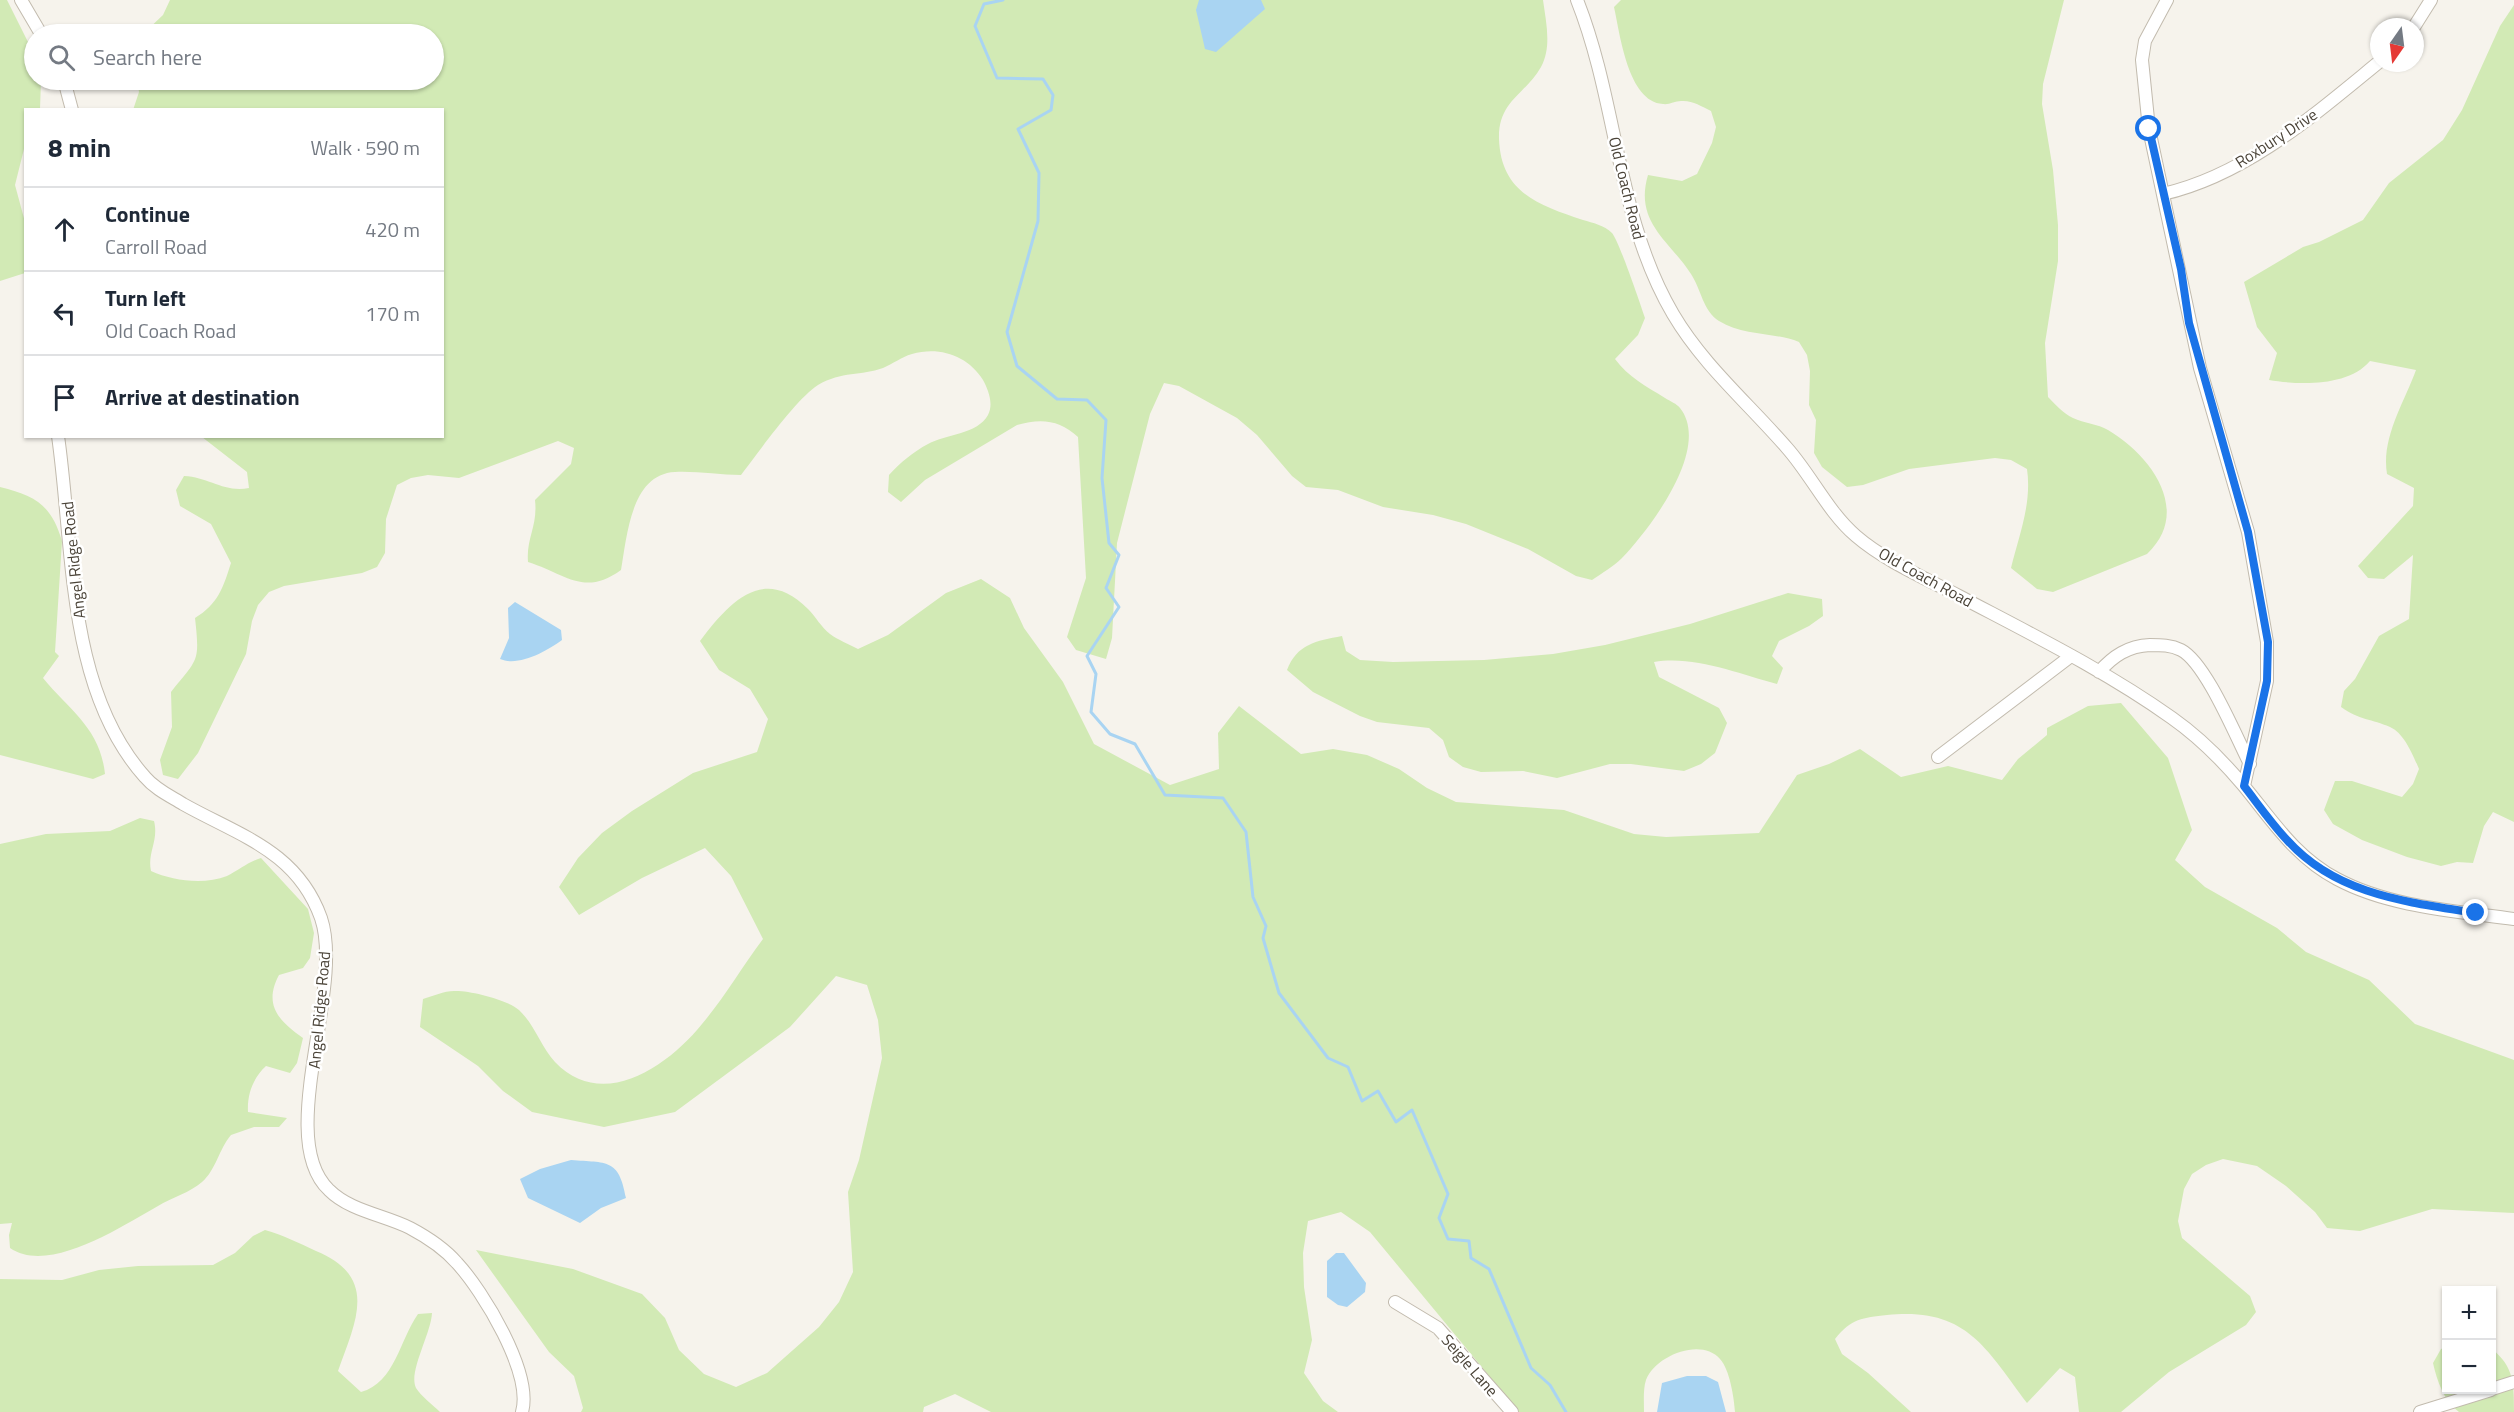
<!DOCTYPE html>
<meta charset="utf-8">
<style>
body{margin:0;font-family:"Titillium Web",sans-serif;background:#f2f2f3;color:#1f2937}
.controls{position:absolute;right:18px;bottom:18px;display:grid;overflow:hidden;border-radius:0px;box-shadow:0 2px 4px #0004}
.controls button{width:54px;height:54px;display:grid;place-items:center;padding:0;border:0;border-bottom:2px solid #e0e1e3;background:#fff;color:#1f2937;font:30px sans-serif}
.compass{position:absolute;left:2370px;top:18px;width:54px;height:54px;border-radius:50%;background:#fff;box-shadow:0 2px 4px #0004;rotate:194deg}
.stop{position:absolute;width:18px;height:18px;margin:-14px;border:4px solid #1a73e8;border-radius:50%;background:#fff}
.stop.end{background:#1a73e8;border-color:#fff;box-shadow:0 2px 6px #0008}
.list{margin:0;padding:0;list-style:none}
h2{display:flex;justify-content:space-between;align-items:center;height:78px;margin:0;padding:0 24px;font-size:26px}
h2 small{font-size:20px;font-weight:400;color:#747a83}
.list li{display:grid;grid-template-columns:39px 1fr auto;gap:18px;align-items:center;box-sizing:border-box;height:84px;padding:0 24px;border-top:2px solid #e0e1e3}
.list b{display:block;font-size:22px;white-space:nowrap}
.list p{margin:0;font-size:20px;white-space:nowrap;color:#747a83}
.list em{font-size:20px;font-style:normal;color:#747a83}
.icon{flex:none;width:33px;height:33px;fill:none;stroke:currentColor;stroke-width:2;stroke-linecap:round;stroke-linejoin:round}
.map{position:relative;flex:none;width:2514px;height:1412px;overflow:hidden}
.search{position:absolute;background:#fff;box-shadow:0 2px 4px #0004;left:24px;top:24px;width:420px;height:66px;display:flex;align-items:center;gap:15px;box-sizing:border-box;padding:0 21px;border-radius:33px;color:#747a83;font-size:22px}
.panel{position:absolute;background:#fff;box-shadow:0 2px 4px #0004;left:24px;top:108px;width:420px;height:330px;border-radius:0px}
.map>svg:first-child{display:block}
.green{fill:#d2eab5}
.water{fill:#a9d4f2}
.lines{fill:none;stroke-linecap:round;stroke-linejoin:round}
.stream{stroke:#a9d4f2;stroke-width:3}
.minor-casing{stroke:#c2bbae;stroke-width:14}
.minor{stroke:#fff;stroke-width:12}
.route{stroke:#1a73e8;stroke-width:8}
.labels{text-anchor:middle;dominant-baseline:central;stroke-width:5;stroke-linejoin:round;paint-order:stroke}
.street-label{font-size:16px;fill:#4b4439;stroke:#fff}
</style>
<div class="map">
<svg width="2514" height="1412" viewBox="0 0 2514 1412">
<rect width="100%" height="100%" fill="#f6f3ec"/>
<path class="green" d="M0,0H7L32,50L34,80H41L40,109L26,110L25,145L15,185L25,222V273L0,281Z
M170,0H1543C1546,22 1552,47 1541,67C1525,95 1498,101 1499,139C1501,193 1539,205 1583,220C1593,223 1604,225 1612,233C1619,241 1640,303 1645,318L1638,335L1615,359C1628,377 1646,386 1665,398C1670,401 1677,404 1680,408C1712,448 1649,530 1622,558C1613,567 1602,573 1592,580L1576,576L1528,549L1466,524L1433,515L1383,507L1338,490L1306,487L1292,476L1257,435L1237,418L1179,386L1164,383L1150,414L1117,543L1112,638L1106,659L1076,650L1067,637L1086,578L1078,437C1060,420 1041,418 1017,425L925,480L901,502L888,492L889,475C901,462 913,452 928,444C946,434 978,434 988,415C994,404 988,389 983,380C968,356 940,346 912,354C901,357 893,364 883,368C861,376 842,371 818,385C796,399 758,453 741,475C719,475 697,471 675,472C631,474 627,536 621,570C584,597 566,574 528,562C526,538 538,526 535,500L571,464L574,448L558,441L459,478L428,475L411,478L397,485L386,519L385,553L377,567L362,573L284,586L269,592L258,605L252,621L246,654L198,753L178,779L163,775L160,760L172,727L171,692C198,658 200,663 195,618C218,604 223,588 231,563L211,524L180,506L176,490L184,476C209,477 224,493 249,488L247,472L202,437L442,436V110H133L139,92L137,80H434V34H143L163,15Z
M1621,0H2064L2043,84L2042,104L2053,170L2058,225V261L2045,343L2048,397C2055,404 2064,414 2073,418C2084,423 2098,424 2108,430C2152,456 2192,512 2147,554L2053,592L2037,589L2011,568C2019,535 2032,504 2027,469L2011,460L1995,458L1909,469L1863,485L1847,487L1822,467L1814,453L1816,420L1809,405L1810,371L1807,355L1799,342C1774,332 1743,336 1719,321C1703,311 1701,289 1691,274C1669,240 1634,222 1648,175L1682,181L1697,174L1712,143L1716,127L1711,111C1701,106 1692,100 1681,101C1675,101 1669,105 1663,104C1628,102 1620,34 1614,7Z
M2514,5V822L2493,812L2484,826L2473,863L2457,862L2441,866L2407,857L2362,840L2333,824L2324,810L2335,781H2352L2402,797L2413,784L2419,769C2413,755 2404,733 2390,727C2372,719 2359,720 2341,707L2344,691L2355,679L2379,636L2409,619L2413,555L2384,579L2368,578L2358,566L2413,506L2414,488L2387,474C2381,438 2404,403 2416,370L2370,361C2348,387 2299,385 2269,380L2277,353L2257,327L2244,282L2303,247L2319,242L2363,220L2389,183L2443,140L2462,110L2500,26Z
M0,487C35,496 51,504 62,541L55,652L59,656L43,678C71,712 100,728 105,774L93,779L0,755Z
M981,579L1010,598L1024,628L1063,682L1094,744L1170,785L1219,769L1218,733L1239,706L1301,754L1333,749L1367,755L1399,769L1427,788L1456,802L1564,810L1634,834L1666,837L1759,833L1797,775L1829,764L1860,749L1901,777L1948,766L2002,780L2018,759L2047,735V728L2088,706L2121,703L2168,758L2192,830L2175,860L2205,887L2277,928L2306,952L2369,980L2415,1024L2514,1060V1213L2432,1209L2360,1231L2327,1228L2315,1212L2286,1186L2257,1166L2223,1159L2206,1165L2192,1174L2184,1189L2178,1221L2182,1238L2250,1296L2256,1312L2246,1325L2169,1372L2121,1412H2079L2075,1377L2060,1368L2027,1403C1985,1347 1966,1307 1887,1315C1862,1318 1852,1318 1835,1339L1842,1354L1868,1373L1911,1412H1735C1734,1398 1730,1370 1720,1359C1701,1337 1655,1356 1646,1380C1643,1389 1644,1402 1644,1412H1519L1370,1232L1341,1212L1308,1221L1303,1253L1304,1287L1312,1340L1304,1373L1323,1401L1338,1412H991L955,1394L924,1407L923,1412H581L583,1408L574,1376L549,1352L476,1250L573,1269L642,1294L665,1318L679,1350L704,1374L736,1387L767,1373L819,1327L839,1302L853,1272L848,1192L859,1160L882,1058L878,1020L867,985L836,976L790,1027L675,1112L604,1127L532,1112L503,1091L478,1066L420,1027L423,999C433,996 444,991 454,991C469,990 508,1000 519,1010C535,1025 541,1047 555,1062C603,1112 668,1066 702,1024C724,998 742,967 763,939L731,876L705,848L642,878L579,915L559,887L578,858L602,833L632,811L693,773L757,752L768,719L750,689L719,670L700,641C729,603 763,564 808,609C816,617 821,627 830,634C838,640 849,644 858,649L888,635L946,593Z
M1788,593L1822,599L1823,616L1809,626L1779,641L1772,656L1783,668L1777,684C1739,674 1694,655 1654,662L1659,677L1719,708L1727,723L1715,753L1701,764L1684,771L1631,764H1610L1557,778L1523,771L1481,772L1463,767L1449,757L1443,740L1429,728L1377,722L1360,716L1313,692L1287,670C1297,644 1316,641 1342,636L1346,651L1360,660L1393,662L1484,660L1553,654L1605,645L1690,624Z
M140,818L154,821C159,841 147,852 151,871C173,881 204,885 227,876C239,870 248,862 261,858L308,909L314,933L310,958L303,968L279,975C263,1005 279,1021 303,1038L297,1063L290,1073L266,1066C253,1078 247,1094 248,1112L287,1118L279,1127H254L231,1135C219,1149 216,1170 202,1182C191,1192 171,1198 158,1206C122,1226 49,1275 10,1248L9,1235L12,1223L0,1224V844L46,834L110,831Z
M265,1230C283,1235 299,1243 316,1251C379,1277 356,1321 338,1371L361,1392C395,1383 400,1339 418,1314L432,1313C431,1334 408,1372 416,1388C421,1396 433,1405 440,1412H0V1279L62,1280L99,1270L138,1266L213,1265L235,1253L253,1236Z
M2446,1347V1390H2492V1349C2514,1367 2514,1383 2514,1412H2459C2444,1401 2437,1381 2433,1363L2441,1349Z"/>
<path class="water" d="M1199,0H1261L1265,9L1216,52L1205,49L1196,10Z
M515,602L561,630L562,640C547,651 519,667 500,659L509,638L508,608Z
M571,1160C607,1163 619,1158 626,1198L601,1208L580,1223L528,1198L520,1179L540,1169Z
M1336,1253H1344L1366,1283L1365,1292L1347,1307L1338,1305L1327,1297V1261Z
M1687,1376H1706L1718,1382L1726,1412H1657L1662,1383Z"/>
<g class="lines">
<path class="stream" d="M1003,0L984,4L975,26L997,78L1043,79L1053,95L1051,110L1018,129L1039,173L1038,221L1007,332L1017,366L1057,399L1087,400L1106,420L1102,478L1109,543L1119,555L1106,588L1119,607L1087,656L1096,674L1091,712L1110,734L1135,744L1165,795L1223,798L1246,832L1253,897L1266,926L1263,938L1279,993L1328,1058L1348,1067L1362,1101L1378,1091L1396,1122L1412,1110L1448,1194L1439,1218L1448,1239L1469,1241L1471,1258L1489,1269L1531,1368L1550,1385L1566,1412"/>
<defs>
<path id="minor" d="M21,0L41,34
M1577,0C1618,103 1616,217 1673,314C1703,365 1748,403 1787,448C1811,475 1828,512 1856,536C1885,561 1925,578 1959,596C2031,634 2106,671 2172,718C2199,737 2222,760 2243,785C2272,820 2295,857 2337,879C2389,907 2456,911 2514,919
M2167,0L2145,41L2142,60L2149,129L2200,368L2248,532L2267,642V681L2244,786
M2414,27L2431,0
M64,80L72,110
M2163,194C2246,175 2314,115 2379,62
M58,436C74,547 66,689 145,777C155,789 170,796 183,804C240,836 297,851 321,918C345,989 274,1138 329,1190C350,1211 384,1215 410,1228C427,1237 444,1248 457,1263C483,1291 533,1373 522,1412
M2099,672C2113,656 2128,646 2150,645C2161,645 2171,645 2181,650C2206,663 2236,737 2250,764
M1938,757L2071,656
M1395,1302L1438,1328L1512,1412
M2492,1389L2514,1382
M2420,1412L2491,1390"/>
</defs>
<use href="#minor" class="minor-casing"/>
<use href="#minor" class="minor"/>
</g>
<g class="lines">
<path class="route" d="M2149,129L2181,269L2189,323L2248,532L2268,642L2267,681L2244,786C2258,804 2271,823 2287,840C2336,895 2407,902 2476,913"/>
</g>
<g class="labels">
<g class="street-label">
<text transform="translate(2276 138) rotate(-33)">Roxbury Drive</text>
<text transform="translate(1627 188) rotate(76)">Old Coach Road</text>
<text transform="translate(73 560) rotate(-96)">Angel Ridge Road</text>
<text transform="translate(1926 577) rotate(29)">Old Coach Road</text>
<text transform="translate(319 1010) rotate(-85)">Angel Ridge Road</text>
<text transform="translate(1470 1365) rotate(49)">Seigle Lane</text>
</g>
</g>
</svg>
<div class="controls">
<button>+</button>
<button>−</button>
</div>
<svg class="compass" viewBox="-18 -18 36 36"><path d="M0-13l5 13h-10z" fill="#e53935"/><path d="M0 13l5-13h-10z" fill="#747a83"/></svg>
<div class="stop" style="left:2149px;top:129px"></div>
<div class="stop end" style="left:2476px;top:913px"></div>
<div class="search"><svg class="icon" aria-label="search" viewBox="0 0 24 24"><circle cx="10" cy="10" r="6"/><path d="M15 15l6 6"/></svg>Search here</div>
<section class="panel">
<h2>8 min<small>Walk · 590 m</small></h2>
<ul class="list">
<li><svg class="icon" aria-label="ahead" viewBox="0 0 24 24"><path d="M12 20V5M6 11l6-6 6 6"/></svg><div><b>Continue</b><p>Carroll Road</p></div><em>420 m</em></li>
<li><svg class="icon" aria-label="left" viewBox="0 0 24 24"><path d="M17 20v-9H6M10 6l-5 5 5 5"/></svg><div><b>Turn left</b><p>Old Coach Road</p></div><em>170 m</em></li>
<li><svg class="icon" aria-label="arrive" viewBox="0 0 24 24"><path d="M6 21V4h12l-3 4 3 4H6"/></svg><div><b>Arrive at destination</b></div></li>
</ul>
</section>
</div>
